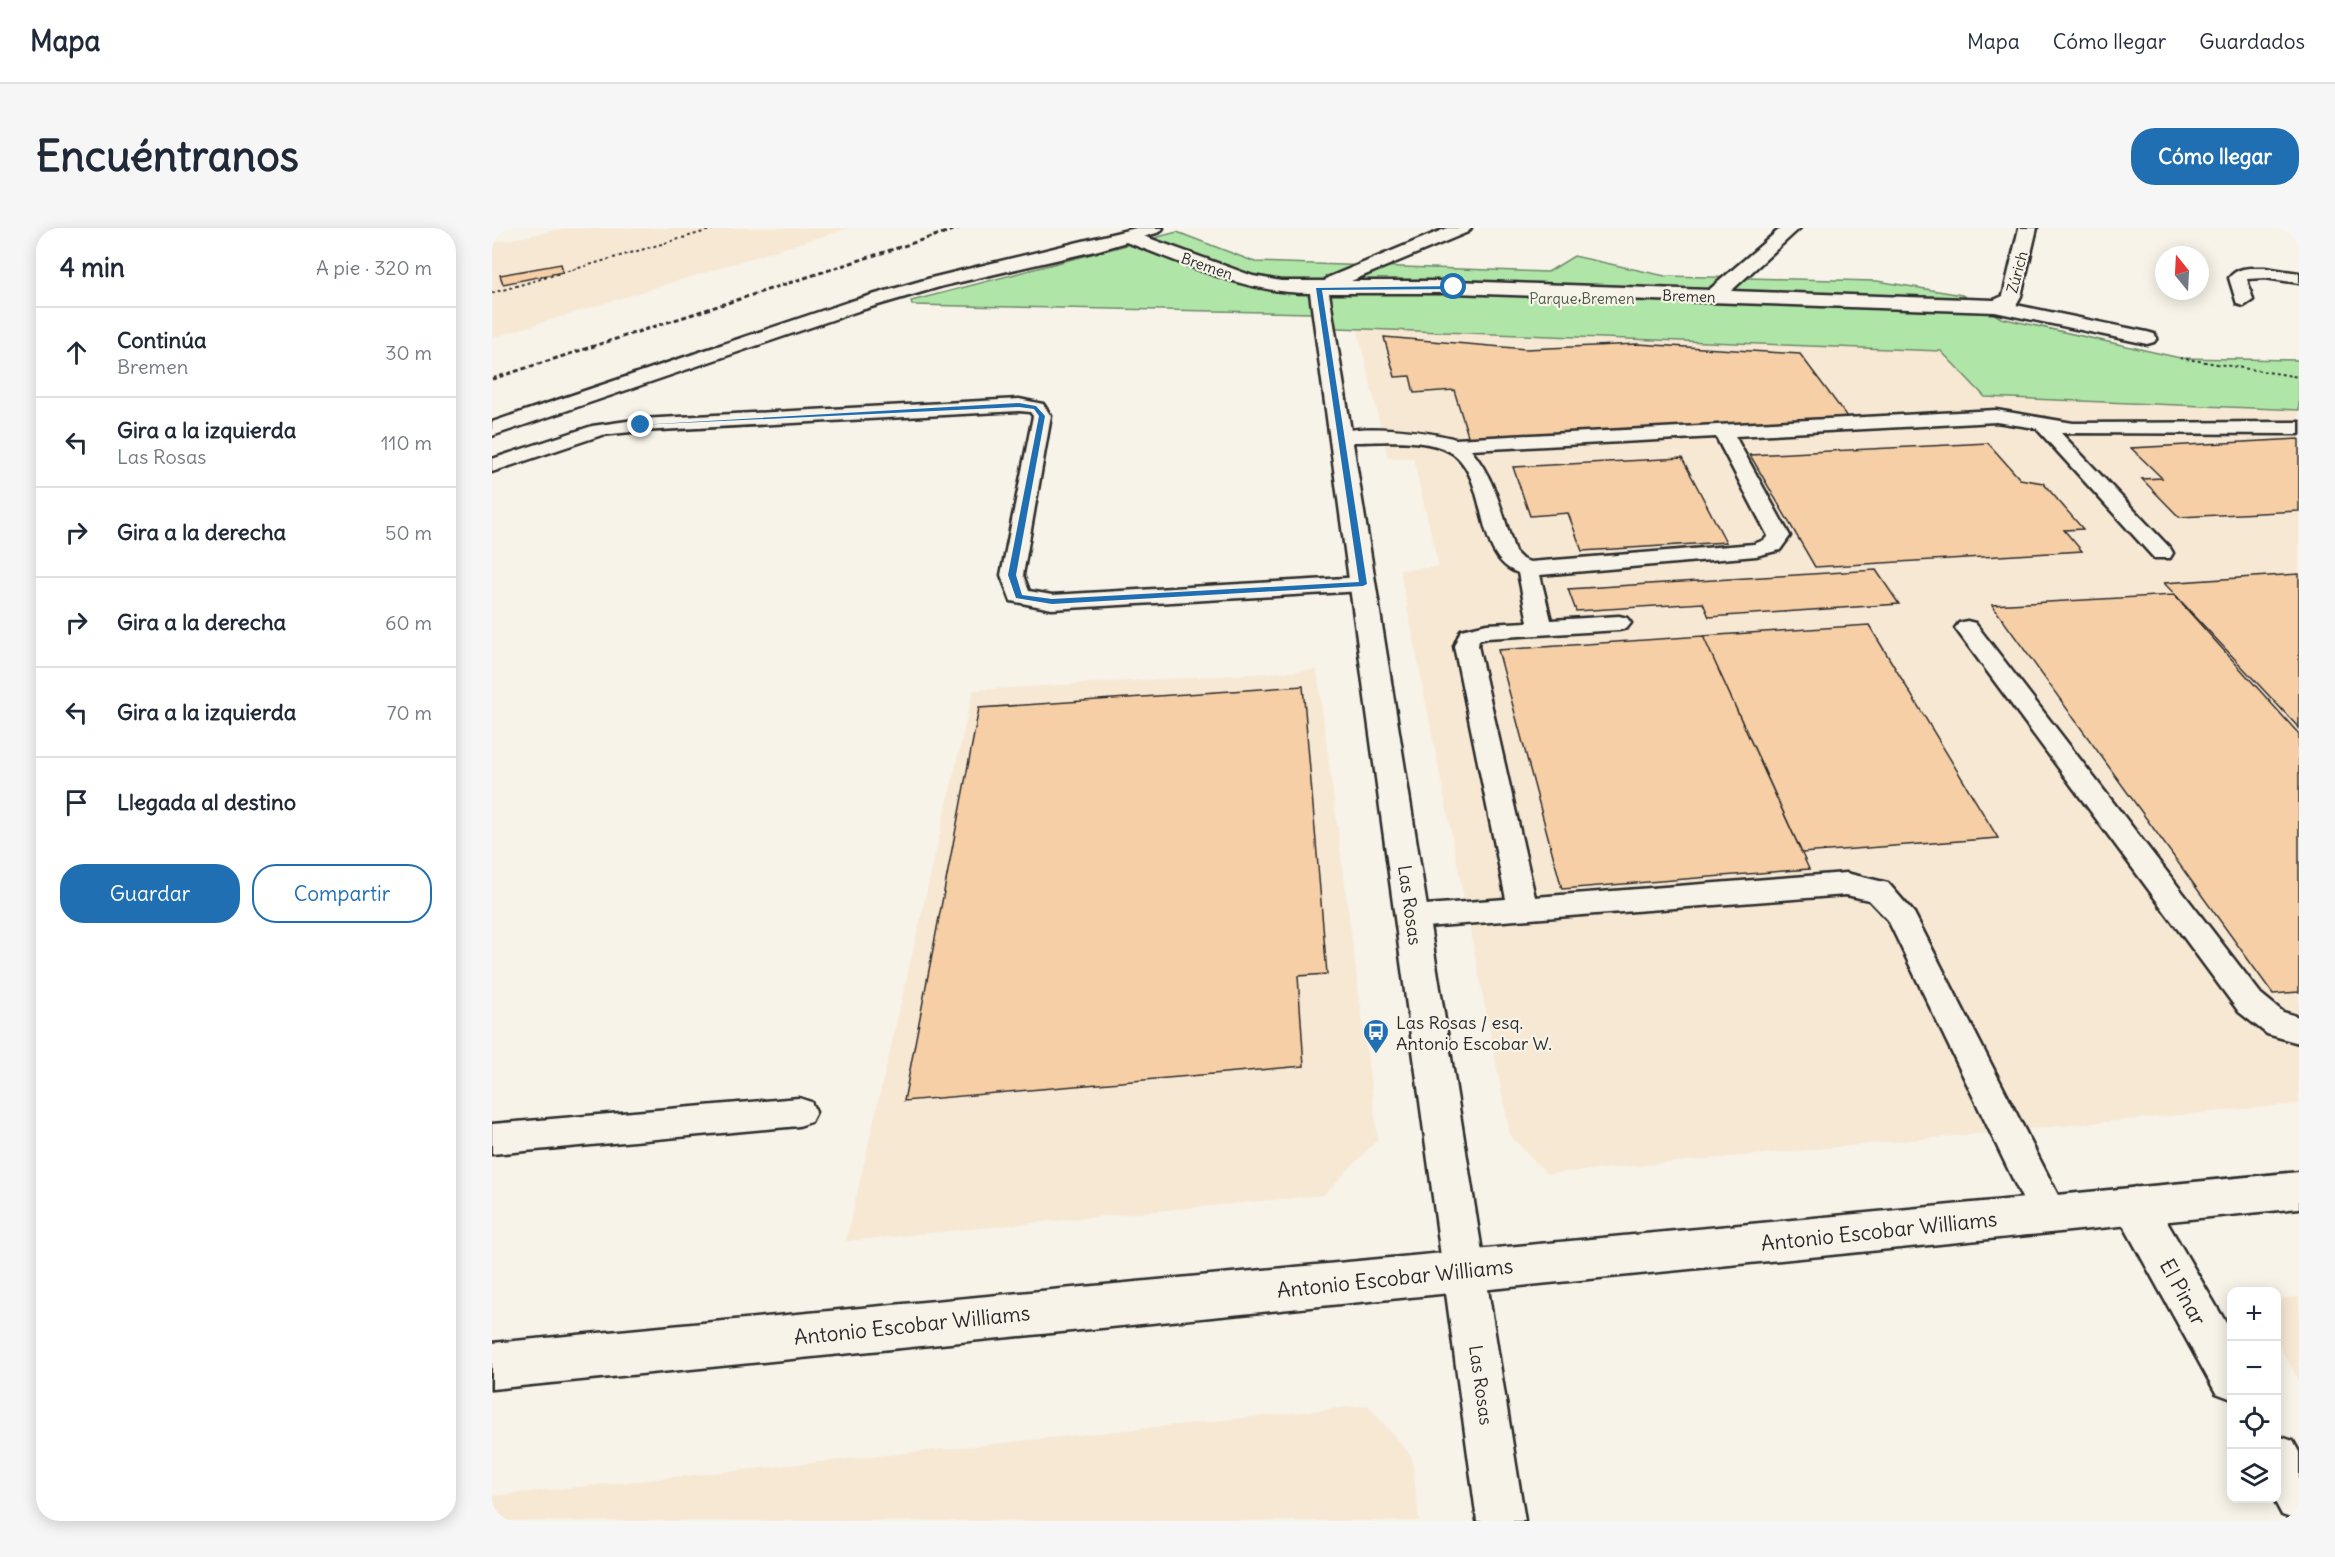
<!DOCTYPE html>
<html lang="es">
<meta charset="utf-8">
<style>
body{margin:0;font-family:Delius,sans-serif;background:#f6f6f7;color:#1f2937}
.controls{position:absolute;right:18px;bottom:18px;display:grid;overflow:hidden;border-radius:12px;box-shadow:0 3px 15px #0003}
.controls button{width:54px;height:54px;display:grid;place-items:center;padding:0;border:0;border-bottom:2px solid #e0e1e3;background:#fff;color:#1f2937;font:30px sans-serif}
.compass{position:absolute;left:1663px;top:18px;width:54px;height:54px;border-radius:50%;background:#fff;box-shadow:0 3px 15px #0003;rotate:342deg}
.stop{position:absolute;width:18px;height:18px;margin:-14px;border:4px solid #1f6fb2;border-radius:50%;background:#fff}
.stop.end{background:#1f6fb2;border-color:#fff;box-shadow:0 2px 6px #0008}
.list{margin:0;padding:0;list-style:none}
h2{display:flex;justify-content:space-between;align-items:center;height:78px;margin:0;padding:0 24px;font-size:26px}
h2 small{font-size:20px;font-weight:400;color:#747a83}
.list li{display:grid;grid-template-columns:39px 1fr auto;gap:18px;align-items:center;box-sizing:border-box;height:90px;padding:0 24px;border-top:2px solid #e0e1e3}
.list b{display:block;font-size:22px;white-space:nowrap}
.list p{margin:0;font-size:20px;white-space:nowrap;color:#747a83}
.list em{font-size:20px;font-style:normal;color:#747a83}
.actions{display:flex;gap:12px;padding:18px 24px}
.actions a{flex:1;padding:14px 0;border:2px solid #1f6fb2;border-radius:24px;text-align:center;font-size:21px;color:#1f6fb2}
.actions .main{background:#1f6fb2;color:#fff}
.icon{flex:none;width:33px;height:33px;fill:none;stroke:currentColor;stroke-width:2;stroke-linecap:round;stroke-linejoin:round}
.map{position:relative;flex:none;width:1807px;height:1293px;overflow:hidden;border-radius:24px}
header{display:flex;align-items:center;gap:36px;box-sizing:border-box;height:84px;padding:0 30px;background:#fff;border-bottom:2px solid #e0e1e3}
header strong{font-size:28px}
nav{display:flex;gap:33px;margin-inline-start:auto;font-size:21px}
.intro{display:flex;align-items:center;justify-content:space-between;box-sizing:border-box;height:144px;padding:0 36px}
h1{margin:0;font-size:42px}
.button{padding:15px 27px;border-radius:24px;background:#1f6fb2;color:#fff;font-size:21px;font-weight:700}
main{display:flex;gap:36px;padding:0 36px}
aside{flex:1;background:#fff;border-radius:24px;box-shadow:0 3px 15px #0003}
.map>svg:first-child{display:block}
.built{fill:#f7e8d4}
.green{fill:#b0e5a8;stroke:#6e886a;stroke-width:1.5}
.building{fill:#f7cfa6;stroke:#2b2b2b;stroke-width:1.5}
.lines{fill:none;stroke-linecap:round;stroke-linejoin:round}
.service-casing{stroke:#2b2b2b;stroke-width:5}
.minor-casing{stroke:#2b2b2b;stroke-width:5}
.tertiary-casing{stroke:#2b2b2b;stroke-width:5}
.secondary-casing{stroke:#2b2b2b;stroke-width:5}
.path{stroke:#2b2b2b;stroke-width:2;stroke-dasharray:3 3;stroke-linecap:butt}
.service{fill:#f7f3e8;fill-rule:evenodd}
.minor{fill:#f7f3e8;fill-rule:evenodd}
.tertiary{fill:#f7f3e8;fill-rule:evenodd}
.secondary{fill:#f7f3e8;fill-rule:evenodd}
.rail{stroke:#2b2b2b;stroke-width:3;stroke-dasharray:5 3;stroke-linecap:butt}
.route{fill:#1f6fb2}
.labels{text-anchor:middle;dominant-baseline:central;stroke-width:4.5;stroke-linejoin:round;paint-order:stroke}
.far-street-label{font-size:15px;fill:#2b2b2b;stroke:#f7f3e8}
.far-park-label{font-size:15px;fill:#4c5a4a;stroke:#f7f3e8}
.street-label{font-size:18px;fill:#2b2b2b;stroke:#f7f3e8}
.poi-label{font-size:18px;fill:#2b2b2b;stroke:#f7f3e8;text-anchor:start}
.near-street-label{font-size:21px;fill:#2b2b2b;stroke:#f7f3e8}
</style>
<header>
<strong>Mapa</strong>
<nav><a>Mapa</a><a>Cómo llegar</a><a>Guardados</a></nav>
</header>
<div class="intro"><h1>Encuéntranos</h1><a class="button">Cómo llegar</a></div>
<main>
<aside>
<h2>4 min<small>A pie · 320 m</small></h2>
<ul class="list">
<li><svg class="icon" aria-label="ahead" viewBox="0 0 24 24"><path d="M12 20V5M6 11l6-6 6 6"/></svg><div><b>Continúa</b><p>Bremen</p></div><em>30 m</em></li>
<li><svg class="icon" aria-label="left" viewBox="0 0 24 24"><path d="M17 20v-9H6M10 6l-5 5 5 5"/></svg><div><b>Gira a la izquierda</b><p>Las Rosas</p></div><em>110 m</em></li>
<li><svg class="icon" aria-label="right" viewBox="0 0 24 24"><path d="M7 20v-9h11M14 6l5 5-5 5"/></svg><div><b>Gira a la derecha</b></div><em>50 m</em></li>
<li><svg class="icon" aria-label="right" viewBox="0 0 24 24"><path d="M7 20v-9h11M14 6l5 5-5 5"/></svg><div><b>Gira a la derecha</b></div><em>60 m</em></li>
<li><svg class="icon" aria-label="left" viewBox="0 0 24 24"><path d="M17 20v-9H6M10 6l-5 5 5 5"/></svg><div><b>Gira a la izquierda</b></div><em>70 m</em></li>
<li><svg class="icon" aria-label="arrive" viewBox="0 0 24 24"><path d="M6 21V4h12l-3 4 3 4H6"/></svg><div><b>Llegada al destino</b></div></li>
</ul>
<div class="actions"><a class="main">Guardar</a><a>Compartir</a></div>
</aside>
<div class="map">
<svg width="1807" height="1293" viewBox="0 0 1807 1293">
<rect width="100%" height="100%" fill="#f7f3e8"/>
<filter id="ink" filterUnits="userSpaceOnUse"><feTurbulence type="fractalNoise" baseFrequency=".0167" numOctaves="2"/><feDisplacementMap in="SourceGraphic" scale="12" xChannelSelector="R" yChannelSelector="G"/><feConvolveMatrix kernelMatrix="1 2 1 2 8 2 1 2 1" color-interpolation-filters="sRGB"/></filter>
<g filter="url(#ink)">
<path class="built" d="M77,0H357L0,110V15Z
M865,100L1449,123L1493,169L1807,182V876L1055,946L1018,907L908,342L947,339L921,230H896Z
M825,442L886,911L832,967L354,1013L481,462Z
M1807,1069V1152L1785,1115L1784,1071Z
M876,1177L920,1229L927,1293H0V1268Z"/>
<path class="green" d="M685,4L763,34L1056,44L1082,28L1173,48L1385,53L1470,67L1509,90L1688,130L1807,132V182L1493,169L1449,123L821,99L820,85L420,77L419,73Z"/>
<path class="building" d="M69,36L71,44L11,56L8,47Z
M892,109L1034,121L1146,116L1308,126L1356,190L977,211L962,162L922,165L918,148L903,149Z
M1807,211V283L1687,289L1650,251L1670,250L1639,220Z
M1496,215L1528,251L1551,255L1591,301L1572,302L1590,323L1323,339L1258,227Z
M1190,230L1234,314L1090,323L1076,285L1038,288L1021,239Z
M1384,342L1407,376L1217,389L1211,375L1084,383L1076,361Z
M1807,346V500L1672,355Z
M1682,367L1807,506V764L1781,766L1500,377Z
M1377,397L1506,610L1310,625L1211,408Z
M1211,408L1317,641L1070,661L1006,422Z
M811,458L835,746L806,748L812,838L412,873L487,480Z"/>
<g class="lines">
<defs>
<path id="service" d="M527,171L551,176L559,188L531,347L537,363L560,367L871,349L879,351L882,356L879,361L871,363L560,381L519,373L509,347L541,188L538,184L527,183L149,203L110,207L0,244V231L100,198L149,191Z
M1504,182L1581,195L1807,194V206L1569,205L1678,320L1681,325L1678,330H1662L1544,200L1504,194L1243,208L1298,308L1288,322L1264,328L1048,347L1059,392L1127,388L1135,390L1139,395L1135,400L1127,402L995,410L987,412L986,418L1043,669L1354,645L1396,655L1422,685L1570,975L1575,987L1570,999L1557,1003L1544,999L1396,692L1377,672L1354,667L920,700L910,697L905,689L910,681L920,678L1014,671L962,418L969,402L995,396L1036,394L1026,345C982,329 997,256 963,227C930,201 848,222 839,210C852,192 943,204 963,211ZM1224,209L1276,308L1272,312L1262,316L1038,334L1030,331L1023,324C1011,288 1004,252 979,222Z
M1475,393L1483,395L1769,766L1791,784L1807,789V815L1775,806L1747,784L1463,400L1467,395Z
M307,870L319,874L324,884L319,894L307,898L0,926V896Z"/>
<path id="minor" d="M955,0H979L976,4L859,53H962L1217,62L1289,0H1308L1239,63L1502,72L1511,68L1527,0H1545L1529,68L1524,77L1655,104L1662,106L1665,110L1662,114L1655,116L1503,84L962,65H837L1033,1293H985L818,65C752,65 692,35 631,13L628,9L631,5H643L761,48L789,53H833L835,50Z
M1773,40L1807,45V55L1773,50L1755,51L1761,72L1752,78L1745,76L1737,50C1746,38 1759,40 1773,40Z
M1643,959L1658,965L1740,1105V1171L1724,1165L1628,991L1622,978L1628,965Z
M1784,1207L1801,1213L1807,1224V1293L1790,1287L1781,1270H1784Z"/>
<path id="tertiary" d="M1807,944V980L0,1161V1115Z"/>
<path id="secondary" d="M644,0H671L668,4L607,22L451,58L369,82L0,208V194L356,74L439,50Z"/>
</defs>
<use href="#service" class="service-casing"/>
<use href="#minor" class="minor-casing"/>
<use href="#tertiary" class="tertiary-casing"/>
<use href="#secondary" class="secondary-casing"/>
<path class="path" d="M0,65L225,0
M1688,130L1807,149"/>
<use href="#service" class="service"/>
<use href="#minor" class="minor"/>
<use href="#tertiary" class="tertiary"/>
<use href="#secondary" class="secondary"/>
<path class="rail" d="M0,151L467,0"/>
</g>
</g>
<path class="route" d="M962,58L963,61L830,62L875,356L871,358L560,376L524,370L516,347L547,188L542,181L527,179L146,197L527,175L544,178L553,188L524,347L530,367L560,371L867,354L824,60Z"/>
<defs>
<symbol id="bus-pin" viewBox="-11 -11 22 30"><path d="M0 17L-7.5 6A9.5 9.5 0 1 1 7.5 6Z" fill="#1f6fb2" stroke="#f7f3e8"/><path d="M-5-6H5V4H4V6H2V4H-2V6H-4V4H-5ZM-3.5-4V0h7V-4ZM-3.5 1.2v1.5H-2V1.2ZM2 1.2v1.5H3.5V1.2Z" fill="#fff"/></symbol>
</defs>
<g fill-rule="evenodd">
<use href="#bus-pin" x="869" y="789" width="30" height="40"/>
</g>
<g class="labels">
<g class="far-street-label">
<text transform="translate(715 38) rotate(19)">Bremen</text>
<text transform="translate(1525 44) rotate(-75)">Zúrich</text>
<text transform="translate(1197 68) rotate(2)">Bremen</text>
</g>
<g class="far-park-label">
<text x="1090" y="70">Parque Bremen</text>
</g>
<g class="street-label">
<text transform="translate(918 677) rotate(82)">Las Rosas</text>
<text transform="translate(989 1157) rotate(82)">Las Rosas</text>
</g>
<g class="poi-label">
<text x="904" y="794">Las Rosas / esq.<tspan x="904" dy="21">Antonio Escobar W.</tspan></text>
</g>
<g class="near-street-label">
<text transform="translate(1387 1003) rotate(-6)">Antonio Escobar Williams</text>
<text transform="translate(903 1050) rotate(-6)">Antonio Escobar Williams</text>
<text transform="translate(1691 1064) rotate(61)">El Pinar</text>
<text transform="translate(420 1097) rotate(-6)">Antonio Escobar Williams</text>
</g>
</g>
</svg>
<div class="controls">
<button>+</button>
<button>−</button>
<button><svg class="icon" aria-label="locate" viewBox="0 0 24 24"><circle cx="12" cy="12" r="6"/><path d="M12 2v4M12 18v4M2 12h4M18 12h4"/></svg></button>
<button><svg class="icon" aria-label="layers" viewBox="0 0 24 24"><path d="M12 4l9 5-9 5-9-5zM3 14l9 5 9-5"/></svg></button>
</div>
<svg class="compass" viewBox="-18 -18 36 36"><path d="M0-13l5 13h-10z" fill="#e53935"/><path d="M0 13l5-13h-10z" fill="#747a83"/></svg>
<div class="stop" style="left:962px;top:59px"></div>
<div class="stop end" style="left:149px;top:197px"></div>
</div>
</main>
